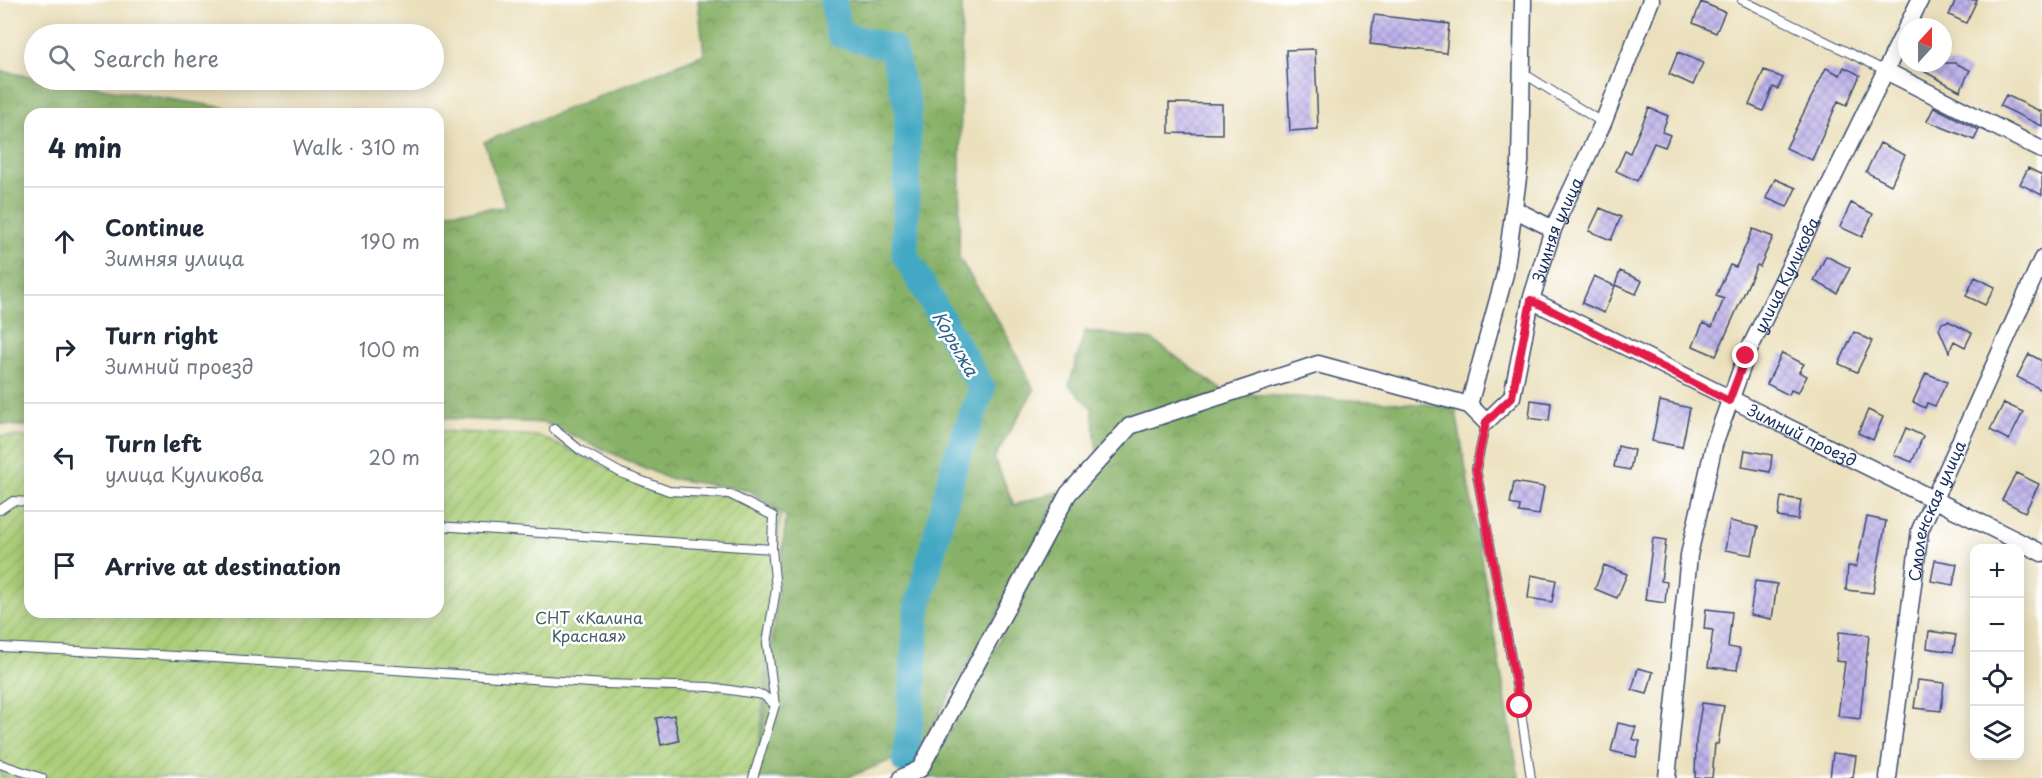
<!DOCTYPE html>
<meta charset="utf-8">
<style>
body{margin:0;font-family:"Playpen Sans",sans-serif;background:#f2f2f3;color:#1f2937}
.controls{position:absolute;right:18px;bottom:18px;display:grid;overflow:hidden;border-radius:12px;box-shadow:0 3px 15px #0003}
.controls button{width:54px;height:54px;display:grid;place-items:center;padding:0;border:0;border-bottom:2px solid #e0e1e3;background:#fff;color:#1f2937;font:30px sans-serif}
.compass{position:absolute;left:1898px;top:18px;width:54px;height:54px;border-radius:50%;background:#fff;box-shadow:0 3px 15px #0003;rotate:21deg}
.stop{position:absolute;width:18px;height:18px;margin:-14px;border:4px solid #e11d48;border-radius:50%;background:#fff}
.stop.end{background:#e11d48;border-color:#fff;box-shadow:0 2px 6px #0008}
.list{margin:0;padding:0;list-style:none}
h2{display:flex;justify-content:space-between;align-items:center;height:78px;margin:0;padding:0 24px;font-size:26px}
h2 small{font-size:20px;font-weight:400;color:#747a83}
.list li{display:grid;grid-template-columns:39px 1fr auto;gap:18px;align-items:center;box-sizing:border-box;height:108px;padding:0 24px;border-top:2px solid #e0e1e3}
.list b{display:block;font-size:22px;white-space:nowrap}
.list p{margin:0;font-size:20px;white-space:nowrap;color:#747a83}
.list em{font-size:20px;font-style:normal;color:#747a83}
.icon{flex:none;width:33px;height:33px;fill:none;stroke:currentColor;stroke-width:2;stroke-linecap:round;stroke-linejoin:round}
.map{position:relative;flex:none;width:2042px;height:778px;overflow:hidden}
.search{position:absolute;background:#fff;box-shadow:0 3px 15px #0003;left:24px;top:24px;width:420px;height:66px;display:flex;align-items:center;gap:15px;box-sizing:border-box;padding:0 21px;border-radius:33px;color:#747a83;font-size:22px}
.panel{position:absolute;background:#fff;box-shadow:0 3px 15px #0003;left:24px;top:108px;width:420px;height:510px;border-radius:18px}
.map>svg:first-child{display:block}
.forest{fill:url(#forest-crowns);stroke:#527063;stroke-width:1.5}
.garden{fill:url(#garden-furrows);stroke:#637e6b;stroke-width:1.5}
.lines{fill:none;stroke-linecap:round;stroke-linejoin:round}
.river{stroke:#43a8c3;stroke-width:27}
.building{fill:url(#building-cross-hatch)}
.service-casing{stroke:#3a4a6c;stroke-width:10}
.minor-casing{stroke:#3a4a6c;stroke-width:19}
.service{stroke:#fff;stroke-width:8}
.minor{stroke:#fff;stroke-width:16}
.route{stroke:#e11d48;stroke-width:8}
.labels{text-anchor:middle;dominant-baseline:central;stroke-width:5;stroke-linejoin:round;paint-order:stroke}
.street-label{font-size:16px;fill:#1b2f5e;stroke:#fff}
.park-label{font-size:16px;fill:#465f66;stroke:#fff}
.water-label{font-size:18px;font-style:italic;fill:#2b5f86;stroke:#fff}
</style>
<div class="map">
<svg width="2042" height="778" viewBox="0 0 2042 778">
<defs>
<pattern id="forest-crowns" width="20" height="18" patternUnits="userSpaceOnUse" patternTransform="scale(1.5)"><rect width="20" height="18" fill="#88b168"/><path d="M2 6a3 3 0 1 1 6 0M12 15a3 3 0 1 1 6 0" fill="none" stroke="#6e9059"/></pattern>
<pattern id="garden-furrows" width="10" height="10" patternUnits="userSpaceOnUse" patternTransform="scale(1.5)"><rect width="10" height="10" fill="#abce78"/><path d="M-1 1l2-2M0 10L10 0M9 11l2-2" fill="none" stroke="#93b16a"/></pattern>
<pattern id="building-cross-hatch" width="8" height="8" patternUnits="userSpaceOnUse" patternTransform="scale(1.5)"><rect width="8" height="8" fill="#beb2ea"/><path d="M0 0l8 8M0 8l8-8" fill="none" stroke="#9a91c1"/></pattern>
</defs>
<rect width="100%" height="100%" fill="#fff"/>
<filter id="ink" filterUnits="userSpaceOnUse"><feTurbulence type="fractalNoise" baseFrequency=".0167" numOctaves="2"/><feDisplacementMap in="SourceGraphic" scale="12" xChannelSelector="R" yChannelSelector="G"/><feConvolveMatrix kernelMatrix="1 2 1 2 8 2 1 2 1" color-interpolation-filters="sRGB"/></filter>
<filter id="wash" filterUnits="userSpaceOnUse"><feTurbulence type="fractalNoise" baseFrequency=".008" numOctaves="4" result="noise"/><feDisplacementMap in="SourceGraphic" scale="24" xChannelSelector="R" yChannelSelector="G"/><feGaussianBlur stdDeviation="1.35" result="paint"/><feColorMatrix in="noise" values="0 0 0 0 0 0 0 0 0 0 0 0 0 0 0 0 0 1.4 0 .05"/><feComposite in="paint" operator="in"/></filter>
<g filter="url(#wash)">
<rect width="100%" height="100%" fill="#ebe0bc"/>
<path class="forest" d="M698,0H962L959,258L1006,334L1034,390L994,458L1014,505L1061,491L998,613L918,750L846,778H757L786,516L750,491L667,478L545,423L438,418V213L506,207L484,142L704,54Z
M0,71L34,77V80H50L265,114H30V427L0,424Z
M1085,331L1153,340L1226,393L1455,406L1519,778H917L927,772L977,683L1097,452L1092,408L1069,385Z"/>
<path class="garden" d="M438,431L539,436L670,496L744,495L781,513L756,778H0V436L30,437V612H438Z"/>
<g class="lines">
<path class="river" d="M833,0L839,34L892,48L908,108L905,255L982,389L956,459L917,610L911,714L905,761"/>
</g>
<g id="blocks">
<path class="building" d="M1956,0H1977L1966,23L1949,15Z
M1701,2L1725,12L1716,33L1693,23Z
M1374,15L1449,24L1446,53L1370,44Z
M1315,49L1318,129L1290,131L1286,50Z
M1678,52L1703,63L1693,85L1669,74Z
M1909,63H1955L1970,70L1960,91Z
M1844,67L1860,75L1847,105L1838,101L1812,160L1786,148L1826,68L1840,75Z
M1764,70L1783,78L1778,89L1773,87L1763,111L1749,105Z
M2006,95L2042,112V126L2000,106Z
M1169,103L1222,104V134L1169,133Z
M1934,107L1979,130L1974,140L1927,121Z
M1649,108L1668,116L1662,132L1670,135L1665,147L1654,143L1637,181L1616,171L1625,151L1630,153Z
M1880,143L1905,155L1891,185L1866,172Z
M2028,168L2042,175V195L2020,184Z
M1775,179L1796,188L1787,207L1766,198Z
M1851,203L1873,214L1862,237L1840,227Z
M1600,208L1621,217L1611,240L1589,231Z
M1753,229L1773,237L1760,266L1757,265L1716,356L1693,346L1703,323L1712,327L1724,299L1716,296L1730,265L1736,267Z
M1826,256L1850,268L1837,293L1814,281Z
M1620,271L1642,281L1636,294L1615,285Z
M1594,276L1615,286L1604,313L1582,303Z
M1975,277L1995,287L1985,305L1966,296Z
M1948,321L1972,333L1965,347L1954,341L1949,352L1939,329L1942,323Z
M1854,332L1872,341L1857,372L1839,364Z
M1782,353L1804,364L1799,372L1807,376L1798,393L1791,390L1789,395L1767,384Z
M2029,354L2042,361V390L2017,377Z
M1926,373L1947,382L1935,406L1927,403L1925,408L1913,402Z
M1531,400L1551,403L1549,421L1529,418Z
M1660,401L1690,408L1682,447L1652,441Z
M2004,403L2023,412L2009,440L1990,430Z
M1868,410L1883,417L1873,440L1858,433Z
M1906,428L1923,436L1912,462L1894,455Z
M1618,446L1634,450L1630,470L1614,467Z
M1745,450L1772,455L1770,472L1742,467Z
M2016,473L2039,484L2025,512L2002,500Z
M1514,482L1544,487L1539,515L1519,512L1520,506L1510,504Z
M1781,497L1801,500L1798,520L1778,517Z
M1867,517L1886,521L1873,593L1846,590L1848,566L1856,567Z
M1730,521L1758,527L1752,555L1725,550Z
M1653,538L1666,540L1661,581L1667,582L1665,603L1645,600Z
M1935,560L1957,564L1953,585L1931,581Z
M1604,565L1627,574L1617,598L1595,589Z
M1531,575L1556,580L1552,602L1528,598Z
M1755,581L1777,584L1772,619L1750,615Z
M1706,609L1732,612L1728,647L1740,649L1737,670L1708,667L1713,630L1704,629Z
M1929,631L1956,635L1953,652L1927,648Z
M1839,632L1869,635L1860,719L1838,716L1845,662L1836,661Z
M1638,668L1653,672L1647,694L1632,690Z
M1918,680L1944,683L1941,711L1914,708Z
M1702,703L1724,706L1718,744H1715L1712,778H1695L1696,741Z
M674,715L679,741L661,745L656,718Z
M1618,723L1636,727L1632,739L1640,741L1636,757L1611,751Z
M1833,753L1856,756L1853,778H1830Z"/>
</g>
</g>
<g filter="url(#ink)">
<use href="#blocks" fill-opacity="0" stroke="#3a4a6c" stroke-width="1.5"/>
<g class="lines">
<defs>
<path id="service" d="M1742,0L1886,71
M1523,73L1603,123
M1486,422L1476,469L1520,706L1531,778
M554,429L580,450L621,473L669,491L729,494L773,516L772,549
M0,510L13,501L30,502
M438,526L772,549L776,589L767,643L775,705
M0,647L215,658L605,684L710,687L763,695L775,705L753,778
M0,764L42,778"/>
<g id="minor">
<path id="s1" d="M1523,0L1520,163L1505,274L1469,405L1486,422L1512,397L1531,300L1553,229L1603,123L1651,0"/>
<path d="M1886,71L2042,150"/>
<path d="M1514,209L1553,229"/>
<path id="s2" d="M1531,300L2042,553"/>
<path d="M901,778L920,769L1068,494L1130,426L1318,364L1469,405"/>
<path id="s3" d="M1667,778L1689,555L1714,445L1746,356L1920,0"/>
<path id="s4" d="M1888,778L1920,530L2042,259"/>
</g>
</defs>
<use href="#service" class="service-casing"/>
<use href="#minor" class="minor-casing"/>
<use href="#service" class="service"/>
<use href="#minor" class="minor"/>
</g>
</g>
<g class="lines" filter="url(#ink)">
<path class="route" d="M1520,706L1476,469L1486,422L1512,397L1531,300L1729,401L1746,356"/>
</g>
<g class="labels">
<g class="street-label">
<text stroke="none"><textPath href="#s1" startOffset="645">Зимняя улица</textPath></text>
<text stroke="none"><textPath href="#s3" startOffset="522">улица Куликова</textPath></text>
<text stroke="none"><textPath href="#s2" startOffset="303">Зимний проезд</textPath></text>
<text stroke="none"><textPath href="#s4" startOffset="273">Смоленская улица</textPath></text>
</g>
<g class="park-label">
<text x="589" y="617">СНТ «Калина<tspan x="589" dy="18">Красная»</tspan></text>
</g>
<g class="water-label">
<text transform="translate(956 343) rotate(60)">Корыжа</text>
</g>
</g>
</svg>
<div class="controls">
<button>+</button>
<button>−</button>
<button><svg class="icon" aria-label="locate" viewBox="0 0 24 24"><circle cx="12" cy="12" r="6"/><path d="M12 2v4M12 18v4M2 12h4M18 12h4"/></svg></button>
<button><svg class="icon" aria-label="layers" viewBox="0 0 24 24"><path d="M12 4l9 5-9 5-9-5zM3 14l9 5 9-5"/></svg></button>
</div>
<svg class="compass" viewBox="-18 -18 36 36"><path d="M0-13l5 13h-10z" fill="#e53935"/><path d="M0 13l5-13h-10z" fill="#747a83"/></svg>
<div class="stop" style="left:1520px;top:706px"></div>
<div class="stop end" style="left:1746px;top:356px"></div>
<div class="search"><svg class="icon" aria-label="search" viewBox="0 0 24 24"><circle cx="10" cy="10" r="6"/><path d="M15 15l6 6"/></svg>Search here</div>
<section class="panel">
<h2>4 min<small>Walk · 310 m</small></h2>
<ul class="list">
<li><svg class="icon" aria-label="ahead" viewBox="0 0 24 24"><path d="M12 20V5M6 11l6-6 6 6"/></svg><div><b>Continue</b><p>Зимняя улица</p></div><em>190 m</em></li>
<li><svg class="icon" aria-label="right" viewBox="0 0 24 24"><path d="M7 20v-9h11M14 6l5 5-5 5"/></svg><div><b>Turn right</b><p>Зимний проезд</p></div><em>100 m</em></li>
<li><svg class="icon" aria-label="left" viewBox="0 0 24 24"><path d="M17 20v-9H6M10 6l-5 5 5 5"/></svg><div><b>Turn left</b><p>улица Куликова</p></div><em>20 m</em></li>
<li><svg class="icon" aria-label="arrive" viewBox="0 0 24 24"><path d="M6 21V4h12l-3 4 3 4H6"/></svg><div><b>Arrive at destination</b></div></li>
</ul>
</section>
</div>
